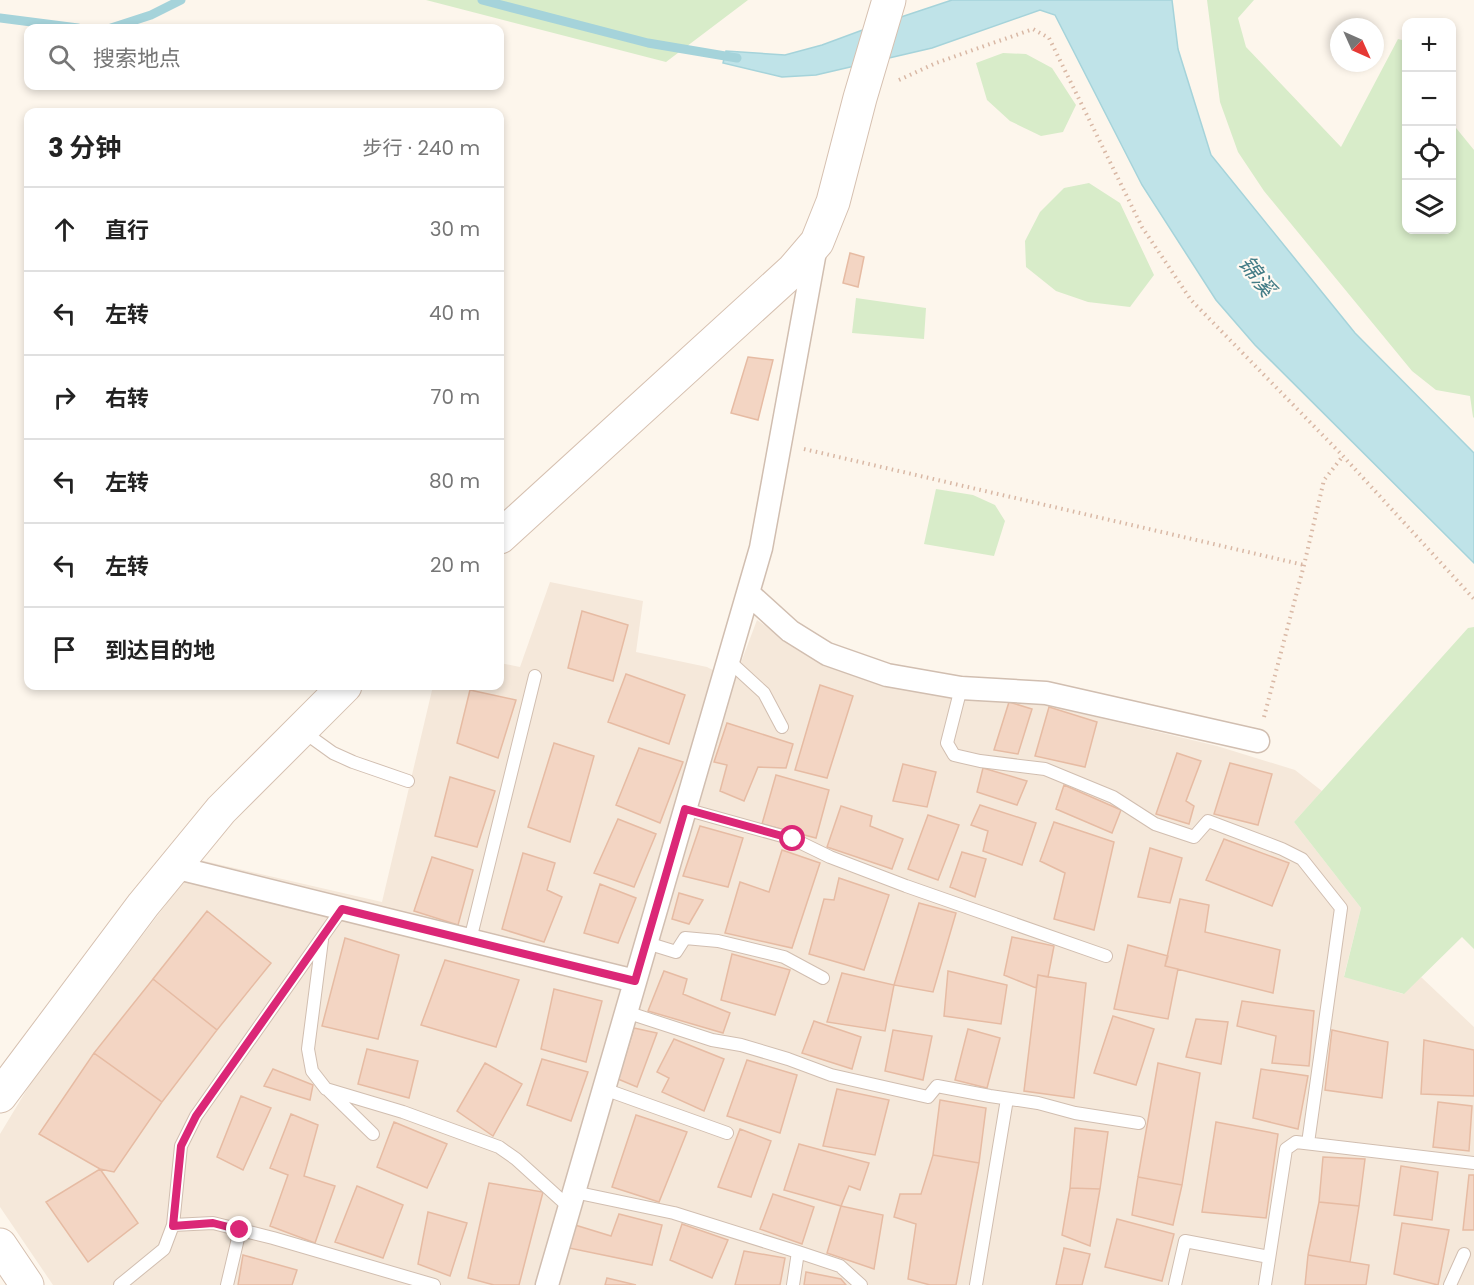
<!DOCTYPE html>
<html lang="zh">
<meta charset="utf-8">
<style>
body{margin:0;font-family:Poppins,"Noto Sans SC",sans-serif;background:#f6f6f6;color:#222}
.controls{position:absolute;right:18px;top:18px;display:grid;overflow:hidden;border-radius:12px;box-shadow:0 3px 9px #0003}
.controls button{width:54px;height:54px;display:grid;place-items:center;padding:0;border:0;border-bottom:2px solid #e0e0e0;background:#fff;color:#222;font:30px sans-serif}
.compass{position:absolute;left:1330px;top:18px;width:54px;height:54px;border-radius:50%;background:#fff;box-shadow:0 3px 9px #0003;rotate:135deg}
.stop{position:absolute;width:18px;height:18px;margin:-14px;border:4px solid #db2777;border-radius:50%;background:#fff}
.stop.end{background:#db2777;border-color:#fff;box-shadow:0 2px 6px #0008}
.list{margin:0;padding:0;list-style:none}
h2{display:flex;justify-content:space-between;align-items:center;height:78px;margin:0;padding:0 24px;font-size:26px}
h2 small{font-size:20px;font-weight:400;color:#767676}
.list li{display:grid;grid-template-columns:39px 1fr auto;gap:18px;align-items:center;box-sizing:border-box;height:84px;padding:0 24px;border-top:2px solid #e0e0e0}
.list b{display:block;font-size:22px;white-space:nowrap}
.list em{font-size:20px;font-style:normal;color:#767676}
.icon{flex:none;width:33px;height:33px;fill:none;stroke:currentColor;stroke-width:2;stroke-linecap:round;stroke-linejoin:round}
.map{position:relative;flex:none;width:1474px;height:1285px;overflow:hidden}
.search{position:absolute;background:#fff;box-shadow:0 3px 9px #0003;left:24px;top:24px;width:480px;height:66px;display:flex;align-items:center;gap:15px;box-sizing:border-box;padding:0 21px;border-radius:12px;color:#767676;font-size:22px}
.panel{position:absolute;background:#fff;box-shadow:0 3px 9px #0003;left:24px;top:108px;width:480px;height:582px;border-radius:12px}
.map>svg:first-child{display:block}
.residential{fill:#f5e8da}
.green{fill:#d8ecc9}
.water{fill:#bfe3e8;stroke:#a5d3da;stroke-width:1.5}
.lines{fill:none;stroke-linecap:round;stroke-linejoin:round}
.stream{stroke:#a5d3da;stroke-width:9}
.building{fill:#f3d5c3;stroke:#e6bba3;stroke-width:1.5}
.lane-casing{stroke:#d1beb0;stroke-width:14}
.street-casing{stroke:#d1beb0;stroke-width:25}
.secondary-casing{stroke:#d6c0b0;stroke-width:35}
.path{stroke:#d9b8a5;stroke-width:4;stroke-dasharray:1.5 4.5;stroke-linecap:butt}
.lane{stroke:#fff;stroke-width:12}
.street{stroke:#fff;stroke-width:22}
.secondary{stroke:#fff;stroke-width:33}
.route{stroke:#db2777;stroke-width:8}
.labels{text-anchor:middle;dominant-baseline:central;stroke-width:4.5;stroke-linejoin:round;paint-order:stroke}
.water-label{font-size:22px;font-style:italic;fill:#437c86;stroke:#fffaf3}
</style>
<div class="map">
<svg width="1474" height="1285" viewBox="0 0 1474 1285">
<rect width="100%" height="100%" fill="#fdf6ec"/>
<path class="residential" d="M550,582L643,601L636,652L707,667L734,681L757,620L824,666L939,692L1037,703L1217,746L1295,770L1322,791L1294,822L1361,908L1344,976L1403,994L1421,977L1474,1027V1285H53L0,1207V1134L35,1076L200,860L382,902L433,686H500V663L520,667Z"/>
<path class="green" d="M426,0H748L666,62Z
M1207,0H1254L1238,18L1246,47L1341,147L1398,39L1406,41V230H1452V123L1474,150V418L1473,417L1470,396L1436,390L1412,371L1264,191L1238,152L1220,102Z
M1003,53L1026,54L1052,68L1076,105L1063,132L1041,136L1010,121L987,100L976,63Z
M1089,183L1120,203L1154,275L1130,307L1088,302L1056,291L1026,267L1025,241L1040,212L1064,188Z
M856,298L926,308L924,339L852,333Z
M936,489L973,495L995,505L1005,521L994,556L924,544Z
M1474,627V949L1462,937L1404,994L1344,977L1361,908L1294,822L1468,628Z"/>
<path class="water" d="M952,0H1172L1178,49L1211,155L1355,333L1474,453V563L1255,345L1216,300L1142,185L1055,15L1040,10L932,48L816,75L782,77L723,63L726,51L785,55L822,45L868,28Z"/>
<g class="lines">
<path class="stream" d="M482,0L648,43L737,58
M0,18L78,28
M111,28L151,15L181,0"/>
</g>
<path class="building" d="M850,253L864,257L858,287L843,283Z
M748,357L773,360L758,420L731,413Z
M582,611L628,625L613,681L568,668Z
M626,674L685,695L669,744L608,722Z
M820,685L853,696L827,778L795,770Z
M470,690L516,700L498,758L457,743Z
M1009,702L1032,709L1018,754L994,750Z
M1049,707L1097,722L1085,767L1035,756Z
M727,723L793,744L786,768L758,767L744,801L720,791L727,765L714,762Z
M554,743L594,756L570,842L528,827Z
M639,748L683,762L660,823L616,805Z
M1177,753L1201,761L1186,801L1194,806L1189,824L1156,814Z
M1230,763L1272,774L1258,825L1214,814Z
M903,764L936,772L927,807L893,801Z
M983,768L1027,781L1017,805L977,792Z
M776,775L829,790L816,838L762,824Z
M450,777L495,791L477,847L435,836Z
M1064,785L1121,810L1112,833L1056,809Z
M980,805L1036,823L1022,865L983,851L988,831L971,825Z
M841,806L872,816L870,826L903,839L892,869L827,847Z
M928,815L959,825L938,880L908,869Z
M618,819L656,834L634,887L594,873Z
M1054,822L1114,842L1094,930L1054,919L1065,873L1040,861Z
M700,826L743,838L728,887L683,876Z
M1224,839L1289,863L1272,906L1206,880Z
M1150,848L1182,858L1170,903L1138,897Z
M782,850L820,863L792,948L725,933L740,882L769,892Z
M962,852L986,859L975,897L950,887Z
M523,853L555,863L547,890L562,897L544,942L502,929Z
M432,857L473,870L458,925L414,911Z
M839,878L889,895L864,970L809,954L824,899L834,900Z
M600,884L636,898L618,943L584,933Z
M679,893L703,900L689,924L672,919Z
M1180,899L1209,905L1205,932L1280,950L1273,993L1165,966Z
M919,903L956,913L933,992L894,985Z
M207,911L271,963L217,1030L153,979Z
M1012,937L1054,946L1048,977L1038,975L1036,988L1004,975Z
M345,938L399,955L378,1039L322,1026Z
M1128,945L1168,956L1165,966L1178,969L1168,1019L1114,1009Z
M732,954L790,970L775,1015L721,1000Z
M445,960L519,980L496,1047L421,1025Z
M664,971L687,979L683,994L730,1013L723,1033L648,1011Z
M948,971L1007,985L1001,1024L944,1016Z
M842,973L894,985L885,1031L827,1022Z
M1038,975L1086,983L1074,1098L1024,1091Z
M153,979L217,1030L162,1102L94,1053Z
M554,989L602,1001L586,1062L541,1049Z
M1242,1001L1314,1011L1309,1066L1272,1063L1276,1036L1237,1026Z
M1113,1016L1154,1029L1136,1085L1094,1073Z
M1196,1019L1228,1022L1221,1064L1186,1057Z
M814,1021L861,1037L852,1069L802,1053Z
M634,1028L657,1033L637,1087L618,1079Z
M968,1029L1000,1038L987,1088L955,1080Z
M893,1030L932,1036L923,1080L885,1071Z
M1332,1030L1388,1042L1382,1098L1325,1090Z
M674,1039L724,1059L704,1111L662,1092L669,1078L657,1072Z
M1424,1040L1474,1050V1096L1421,1094Z
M367,1049L418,1061L409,1098L358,1084Z
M94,1053L162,1102L114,1172L100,1169L39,1134Z
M542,1059L588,1072L571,1121L527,1105Z
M747,1060L797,1075L780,1133L727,1116Z
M485,1063L522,1084L493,1136L457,1111Z
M1158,1063L1200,1073L1182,1185L1138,1177Z
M273,1069L313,1085L310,1100L264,1086Z
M1261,1069L1308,1076L1298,1129L1253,1118Z
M837,1089L889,1100L875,1155L823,1146Z
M241,1096L271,1108L243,1170L217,1157Z
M940,1100L986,1108L979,1163L933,1155Z
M1438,1102L1472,1106L1469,1151L1433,1147Z
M291,1114L318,1125L304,1176L335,1186L315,1243L270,1226L288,1175L270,1168Z
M636,1115L687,1132L659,1202L612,1187Z
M394,1122L447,1144L427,1188L377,1167Z
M1216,1122L1278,1134L1266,1218L1202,1212Z
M1075,1128L1108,1132L1100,1189L1070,1188Z
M740,1129L771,1141L751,1197L718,1187Z
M799,1144L869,1163L860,1190L849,1186L841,1206L784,1190Z
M933,1155L979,1163L956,1285H930L908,1279L916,1224L894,1217L900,1194H921Z
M1323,1157L1365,1159L1359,1206L1319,1202Z
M1401,1166L1438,1172L1432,1220L1394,1215Z
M100,1169L138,1223L88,1262L46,1202Z
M1469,1175H1474V1230H1463Z
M1138,1177L1182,1185L1173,1225L1132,1215Z
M489,1183L543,1192L519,1285H494L468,1278Z
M357,1186L403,1205L383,1258L335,1242Z
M1070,1188L1100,1189L1090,1246L1062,1235Z
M773,1194L814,1207L802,1244L760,1229Z
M1319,1202L1359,1206L1350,1262L1308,1255Z
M841,1206L883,1215L874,1269L827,1253Z
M428,1212L467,1223L450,1276L418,1264Z
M619,1214L662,1225L652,1265L569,1248L575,1225L611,1236Z
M1117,1219L1174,1234L1162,1281L1105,1267Z
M1402,1223L1449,1230L1438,1285L1394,1274Z
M682,1224L728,1240L712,1278L670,1260Z
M1064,1248L1090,1254L1082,1285H1056Z
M744,1251L785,1258L780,1285H735Z
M243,1255L297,1270L292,1285H238Z
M1308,1255L1369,1265L1366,1285H1305Z
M806,1272L841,1279L846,1285H804Z
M607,1278L636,1285H605Z"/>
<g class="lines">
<defs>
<path id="lane" d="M728,660L764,693L782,727
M961,688L947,743L954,755L980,761L1045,769L1113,797L1155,824L1194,837L1208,821L1282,849L1302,859L1341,908L1308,1143
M301,730L333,753L353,762L408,781
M685,809L793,839L830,857L906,886L1106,956
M322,940L308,1049L312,1071L326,1089L403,1112L499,1147L516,1159L570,1208
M470,940L535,676
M647,943L676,952L685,938L718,941L784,957L823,978
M626,1012L712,1040L741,1045L788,1059L831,1075L928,1097L937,1086L990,1096L1038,1103L1075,1113L1139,1123
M604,1089L727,1133
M329,1091L373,1134
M574,1192L674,1213L798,1252L840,1266L861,1285
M173,1225L213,1223L273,1238L434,1285
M120,1285L164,1249L173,1225L181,1146L196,1116L342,909
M227,1285L240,1230
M793,1285L798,1252
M976,1285L1007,1099
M1175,1285L1185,1241L1269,1257
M1265,1285L1286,1149L1296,1142L1474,1163
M1450,1285L1464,1254"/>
<path id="street" d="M748,593L790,631L827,654L887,675L961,688L1046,693L1258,741
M174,867L635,981
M547,1285L761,548L816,246"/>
<path id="secondary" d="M500,537L793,270L817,242L833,202L860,98L889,0
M0,1096L143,905L221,810L345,686
M0,1245L27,1285"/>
</defs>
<use href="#lane" class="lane-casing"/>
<use href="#street" class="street-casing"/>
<use href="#secondary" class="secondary-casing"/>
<path class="path" d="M899,80L936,63L1033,29L1049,38L1142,227L1191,300L1343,456L1474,599
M804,449L1304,565
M1264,717L1304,565L1324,480L1343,456"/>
<use href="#lane" class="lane"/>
<use href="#street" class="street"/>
<use href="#secondary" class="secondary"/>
</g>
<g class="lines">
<path class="route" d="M240,1230L213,1223L173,1226L181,1146L196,1116L342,909L635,981L685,809L793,839"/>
</g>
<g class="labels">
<g class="water-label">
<text transform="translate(1257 276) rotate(53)">锦溪</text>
</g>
</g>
</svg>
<div class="controls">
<button>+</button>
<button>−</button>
<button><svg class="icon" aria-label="locate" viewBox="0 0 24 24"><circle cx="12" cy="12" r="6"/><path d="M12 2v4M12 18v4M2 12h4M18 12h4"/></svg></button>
<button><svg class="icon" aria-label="layers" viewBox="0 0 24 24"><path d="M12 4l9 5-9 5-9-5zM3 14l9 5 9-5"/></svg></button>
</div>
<svg class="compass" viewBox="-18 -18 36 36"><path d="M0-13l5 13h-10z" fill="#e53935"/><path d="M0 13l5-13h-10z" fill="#767676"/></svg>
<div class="stop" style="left:793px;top:839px"></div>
<div class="stop end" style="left:240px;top:1230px"></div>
<div class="search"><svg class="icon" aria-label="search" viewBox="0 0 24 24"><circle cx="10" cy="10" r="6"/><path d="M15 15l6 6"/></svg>搜索地点</div>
<section class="panel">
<h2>3 分钟<small>步行 · 240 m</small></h2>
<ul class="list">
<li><svg class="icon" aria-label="ahead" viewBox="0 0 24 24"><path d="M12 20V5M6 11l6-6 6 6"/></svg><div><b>直行</b></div><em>30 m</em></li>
<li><svg class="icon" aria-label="left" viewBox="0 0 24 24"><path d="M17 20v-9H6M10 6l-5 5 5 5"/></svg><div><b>左转</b></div><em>40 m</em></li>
<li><svg class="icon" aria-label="right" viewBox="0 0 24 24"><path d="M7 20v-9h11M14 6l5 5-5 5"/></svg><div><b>右转</b></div><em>70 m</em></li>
<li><svg class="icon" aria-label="left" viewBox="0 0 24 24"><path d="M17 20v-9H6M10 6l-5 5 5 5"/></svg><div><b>左转</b></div><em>80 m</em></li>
<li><svg class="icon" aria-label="left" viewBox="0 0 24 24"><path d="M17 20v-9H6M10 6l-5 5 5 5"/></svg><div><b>左转</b></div><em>20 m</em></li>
<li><svg class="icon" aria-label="arrive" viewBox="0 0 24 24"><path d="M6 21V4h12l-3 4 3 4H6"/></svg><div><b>到达目的地</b></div></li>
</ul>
</section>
</div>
